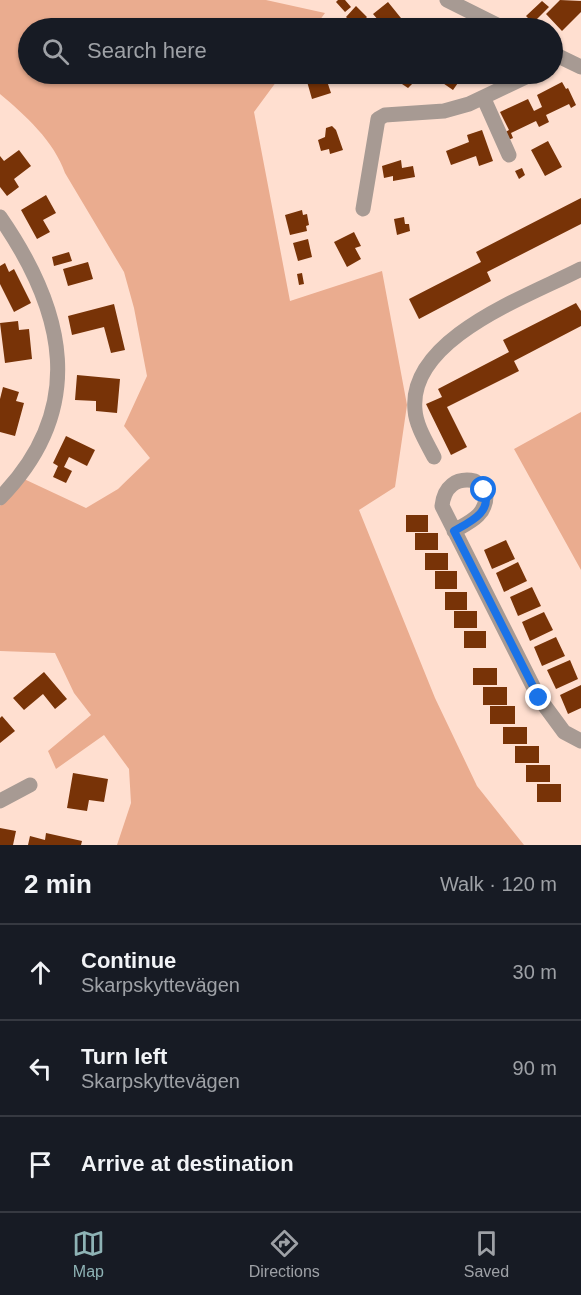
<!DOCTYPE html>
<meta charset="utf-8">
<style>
body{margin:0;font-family:Arial,sans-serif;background:#20242c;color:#f1f3f6}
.stop{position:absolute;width:18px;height:18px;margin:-14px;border:4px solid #1a73e8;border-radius:50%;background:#fff}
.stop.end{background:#1a73e8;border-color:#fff;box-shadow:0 2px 6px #0008}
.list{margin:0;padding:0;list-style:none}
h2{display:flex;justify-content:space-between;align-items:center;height:78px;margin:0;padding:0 24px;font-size:26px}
h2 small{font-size:20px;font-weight:400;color:#9ea1a6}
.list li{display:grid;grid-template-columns:39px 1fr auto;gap:18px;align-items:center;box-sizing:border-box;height:96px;padding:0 24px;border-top:2px solid #363941}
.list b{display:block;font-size:22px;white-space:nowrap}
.list p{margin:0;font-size:20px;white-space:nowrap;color:#9ea1a6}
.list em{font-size:20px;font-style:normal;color:#9ea1a6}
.icon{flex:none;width:33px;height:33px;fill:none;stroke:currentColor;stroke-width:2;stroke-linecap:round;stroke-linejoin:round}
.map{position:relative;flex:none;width:581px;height:845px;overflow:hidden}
.search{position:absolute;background:#171b24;box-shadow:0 2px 4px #0004;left:18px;right:18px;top:18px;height:66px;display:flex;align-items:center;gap:15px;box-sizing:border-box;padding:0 21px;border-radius:33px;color:#9ea1a6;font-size:22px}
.sheet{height:366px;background:#171b24}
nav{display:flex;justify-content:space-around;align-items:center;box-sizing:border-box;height:84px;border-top:2px solid #363941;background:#171b24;font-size:16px;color:#9ea1a6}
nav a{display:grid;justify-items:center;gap:3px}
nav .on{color:#8eb3b5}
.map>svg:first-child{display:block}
.green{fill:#eaac8f}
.building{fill:#783307}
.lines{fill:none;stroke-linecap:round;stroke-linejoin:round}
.minor{stroke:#a79a93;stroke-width:15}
.route{stroke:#1a73e8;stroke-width:8}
</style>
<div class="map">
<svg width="581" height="845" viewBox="0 0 581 845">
<rect width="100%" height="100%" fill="#ffdfd0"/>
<path class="green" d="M0,0H266L325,13L314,28H28V74H282L254,112L290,301L382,271L407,405L395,487L359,510L435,698L477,786L524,845H117L131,803L129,769L104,735L56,769L48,751L91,715L74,693L55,653L0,651V506L24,479L86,508L118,489L150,458L124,426L147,376L134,308L124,272L65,173C54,141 25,115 0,94Z
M581,412V570L514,449Z"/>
<path class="building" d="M338,0H345L351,7L345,12L336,2Z
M560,0L581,1V12L562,31L546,14Z
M542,1L549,7L533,23L526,16Z
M388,2L405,23L398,28H385L373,14Z
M356,6L367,17L357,28L346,17Z
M402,74H422L408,88L402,84L405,76Z
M437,74H451L460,80L453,90L434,77Z
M468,74H489L485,81L475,77L474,80L467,76Z
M313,76L316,84L327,81L331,93L312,99L306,78Z
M562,82L566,89L568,88L576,105L571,108L569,104L546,115L549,122L539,127L536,121L511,133L513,138L505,141L502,134L509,130L500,112L528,99L534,111L542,107L537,95Z
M332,126L336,130L343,150L330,154L329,149L321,151L318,140L325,137L326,128Z
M482,130L493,161L479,166L476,156L451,165L446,151L469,142L467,135Z
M548,141L562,167L545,176L531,150Z
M19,150L31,166L14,179L19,187L7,196L0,187V156L4,161Z
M401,160L402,168L413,166L415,177L393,181V176L384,178L382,166Z
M522,168L525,175L519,179L515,171Z
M46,195L56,213L43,220L50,232L37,239L21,210Z
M581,198V224L487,272L491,281L419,319L409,299L481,262L476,252Z
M302,210L303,215L307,214L309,225L306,226L307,231L290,235L285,215Z
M404,217L405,224H409L410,231L397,235L394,219Z
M354,232L361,246L355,248L361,259L347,267L334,242Z
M308,239L312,257L298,261L293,243Z
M69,252L72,261L54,266L52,257Z
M88,262L93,279L68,286L63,269Z
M5,263L9,272L14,269L31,303L14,312L0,284V266Z
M302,273L304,284L299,285L297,274Z
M576,303L581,311V326L514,361L519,371L447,407L467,447L451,455L426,404L442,397L438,389L509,352L503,340Z
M114,304L125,350L111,353L104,327L72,335L68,316Z
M18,321L19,330L29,329L32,359L5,363L0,323Z
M77,375L120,379L117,413L96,411V401L75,400Z
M3,387L19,392L16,401L24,403L15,436L0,432V399Z
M66,436L95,450L87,466L69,457L64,467L72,471L66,483L53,477L58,466L53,463Z
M406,515H428V532H406Z
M415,533H438V550H415Z
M506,540L515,559L492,569L484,550Z
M425,553H448V570H425Z
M518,562L527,581L504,592L496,573Z
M435,571H457V589H435Z
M532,587L541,606L518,616L510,597Z
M445,592H467V610H445Z
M454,611H477V628H454Z
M544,612L553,630L530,641L522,622Z
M464,631H486V648H464Z
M556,637L565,656L542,666L534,647Z
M570,660L578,679L556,689L547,670Z
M473,668H497V685H473Z
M44,672L67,699L55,709L43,694L24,710L13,698Z
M581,685V708L568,714L560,695Z
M483,687H507V705H483Z
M490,706H515V724H490Z
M2,716L15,731L0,743V718Z
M503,727H527V744H503Z
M515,746H539V763H515Z
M526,765H550V782H526Z
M73,773L108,779L104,802L89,800L87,811L67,808Z
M537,784H561V802H537Z
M0,828L16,831L13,845H0Z
M46,833L82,841L81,845H28L30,836L45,840Z"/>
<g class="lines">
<path class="minor" d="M447,0L503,28
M552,53L581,67
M484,99L509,155
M363,209L378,119L385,115L444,111L469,104L532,74
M0,217C65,311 88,408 0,498
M434,457C427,443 416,426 415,410C408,338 529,296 581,269
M454,531C470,522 487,515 486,494L475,481C456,477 444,487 442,506L539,698L564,732L581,741
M0,801L30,785"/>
</g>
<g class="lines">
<path class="route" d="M484,490C493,512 470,522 454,531L539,698"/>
</g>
</svg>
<div class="stop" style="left:484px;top:490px"></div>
<div class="stop end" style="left:539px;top:698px"></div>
<div class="search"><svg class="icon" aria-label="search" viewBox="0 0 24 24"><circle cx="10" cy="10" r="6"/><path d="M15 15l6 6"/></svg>Search here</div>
</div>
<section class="sheet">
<h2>2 min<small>Walk · 120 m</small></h2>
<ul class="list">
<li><svg class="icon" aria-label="ahead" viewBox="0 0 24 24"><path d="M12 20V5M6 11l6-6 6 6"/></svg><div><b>Continue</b><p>Skarpskyttevägen</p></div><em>30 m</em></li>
<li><svg class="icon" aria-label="left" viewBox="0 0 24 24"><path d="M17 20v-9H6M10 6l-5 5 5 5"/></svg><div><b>Turn left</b><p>Skarpskyttevägen</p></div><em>90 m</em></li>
<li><svg class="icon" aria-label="arrive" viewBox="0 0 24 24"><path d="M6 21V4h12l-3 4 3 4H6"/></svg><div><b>Arrive at destination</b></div></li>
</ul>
</section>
<nav>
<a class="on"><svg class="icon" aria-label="map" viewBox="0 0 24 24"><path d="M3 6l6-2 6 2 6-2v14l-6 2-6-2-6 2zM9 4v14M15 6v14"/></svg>Map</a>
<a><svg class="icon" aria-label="directions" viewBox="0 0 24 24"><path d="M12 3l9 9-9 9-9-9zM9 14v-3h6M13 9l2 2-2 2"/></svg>Directions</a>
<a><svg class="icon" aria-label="saved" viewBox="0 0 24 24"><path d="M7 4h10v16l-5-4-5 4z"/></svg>Saved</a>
</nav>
